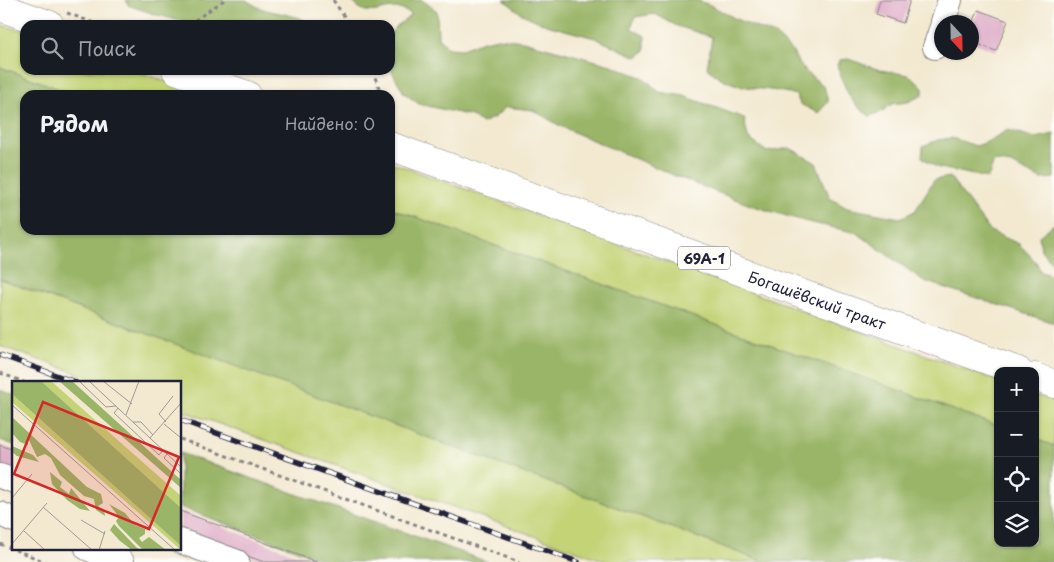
<!DOCTYPE html>
<html lang="ru">
<meta charset="utf-8">
<style>
body{margin:0;font-family:"Playpen Sans",sans-serif;background:#20242c;color:#f1f3f6}
.controls{position:absolute;right:15px;bottom:15px;display:grid;overflow:hidden;border-radius:10px;box-shadow:0 1px 4px #0004}
.controls button{width:45px;height:45px;display:grid;place-items:center;padding:0;border:0;border-bottom:1px solid #363941;background:#171b24;color:#f1f3f6;font:25px sans-serif}
.compass{position:absolute;left:934px;top:15px;width:45px;height:45px;border-radius:50%;background:#171b24;box-shadow:0 1px 4px #0004;rotate:158deg}
.list{margin:0;padding:0;list-style:none}
h2{display:flex;justify-content:space-between;align-items:center;height:65px;margin:0;padding:0 20px;font-size:21px}
h2 small{font-size:16px;font-weight:400;color:#9ea1a6}
.icon{flex:none;width:28px;height:28px;fill:none;stroke:currentColor;stroke-width:2;stroke-linecap:round;stroke-linejoin:round}
.map{position:relative;flex:none;width:1054px;height:562px;overflow:hidden}
.search{position:absolute;background:#171b24;box-shadow:0 1px 4px #0004;left:20px;top:20px;width:375px;height:55px;display:flex;align-items:center;gap:12px;box-sizing:border-box;padding:0 18px;border-radius:15px;color:#9ea1a6;font-size:19px}
.panel{position:absolute;background:#171b24;box-shadow:0 1px 4px #0004;left:20px;top:90px;width:375px;height:145px;border-radius:15px}
.map>svg:first-child{display:block}
.green{fill:#c3d376;stroke:#727a58}
.forest{fill:#9ab567;stroke:#5e6c51}
.building{fill:#e0b0ca}
.lines{fill:none;stroke-linecap:round;stroke-linejoin:round}
.minor-casing{stroke:#8a8686;stroke-width:26}
.major-casing{stroke:#8a8686;stroke-width:29}
.path{stroke:#8a8686;stroke-width:3;stroke-dasharray:4 4;stroke-linecap:butt}
.minor{stroke:#fff;stroke-width:24}
.major{stroke:#fff;stroke-width:28}
.rail-casing{stroke:#22223b;stroke-width:5.5}
.rail{stroke:#fdfcf7;stroke-width:4;stroke-dasharray:11;stroke-linecap:butt}
.labels{text-anchor:middle;dominant-baseline:central;stroke-width:4;stroke-linejoin:round;paint-order:stroke}
.shield{fill:#fdfcf7;stroke:#646373;stroke-width:1}
.shield-label{font-size:14px;font-weight:bold;fill:#22223b}
.street-label{font-size:15px;fill:#22223b;stroke:#fdfcf7}
.inset-road{fill:none;stroke:#9f9995;stroke-width:1}
.view{fill:#d62828;fill-opacity:0.15;stroke:#d62828;stroke-width:2.5}
.inset-edge{fill:none;stroke:#22223b;stroke-width:2.5}
</style>
<div class="map">
<svg width="1054" height="562" viewBox="0 0 1054 562">
<rect width="100%" height="100%" fill="#fdfcf7"/>
<filter id="ink" filterUnits="userSpaceOnUse"><feTurbulence type="fractalNoise" baseFrequency=".02" numOctaves="2"/><feDisplacementMap in="SourceGraphic" scale="10" xChannelSelector="R" yChannelSelector="G"/><feConvolveMatrix kernelMatrix="1 2 1 2 8 2 1 2 1" color-interpolation-filters="sRGB"/></filter>
<filter id="wash" filterUnits="userSpaceOnUse"><feTurbulence type="fractalNoise" baseFrequency=".0096" numOctaves="4" result="noise"/><feDisplacementMap in="SourceGraphic" scale="20" xChannelSelector="R" yChannelSelector="G"/><feGaussianBlur stdDeviation="1.12" result="paint"/><feColorMatrix in="noise" values="0 0 0 0 0 0 0 0 0 0 0 0 0 0 0 0 0 1.4 0 .05"/><feComposite in="paint" operator="in"/></filter>
<g filter="url(#wash)">
<rect width="100%" height="100%" fill="#f3e9d1"/>
<path class="green" d="M0,25L25,31V70H134L203,95H76L0,67Z
M390,162L998,381V426L390,208Z
M0,279L764,562H608L180,410V382H102L0,346Z
M1035,395L1054,401V446L1035,439Z"/>
<path class="forest" d="M126,0H246C251,3 255,6 260,8C277,14 298,14 313,25H187L181,21L154,14L128,5Z
M351,0H422L437,11L438,37L448,48L462,49L480,42L497,38L523,41L611,65L644,78L659,92L684,96L744,118L748,138L767,152L790,148L816,163L830,198L847,208L900,218L915,211L934,180L950,177L990,231L1019,244L1036,262L1041,272L1054,276V323L924,281L857,233L804,221L753,206L678,177L562,127L533,110L506,107L495,117L482,123L472,116L419,104L404,93L390,68V34L397,26L412,14C407,12 401,9 396,8C377,8 368,20 351,0Z
M504,0H696L710,5L742,22L775,35L792,51L798,62L807,73L824,86L828,102L818,113L800,104L796,95C763,85 736,94 707,68L712,37L677,26L655,14L635,17L631,28L645,36V51L637,57L595,38L546,25L522,14Z
M848,59L880,70L909,75L923,87V95L908,102L892,104L881,112L870,116C849,104 845,87 837,65L840,60Z
M0,67L76,95H25V230H390V208L998,426V543H1035V439L1054,446V562H764L0,279Z
M1008,130L1035,138L1054,134V178L1041,179L1011,164L994,161L988,178L936,167L922,157L923,146L938,140L952,138L976,146L985,143Z
M1054,224V265L1041,250L1039,236Z
M0,390L14,395V445L0,440Z
M180,453L488,562H329L180,507Z"/>
<g id="blocks">
<path class="building" d="M880,0H910L903,23L876,14Z
M978,10L1008,21L996,51L972,42V27Z
M0,445L14,450V470L0,465Z
M180,511L317,562H264L180,531Z"/>
</g>
</g>
<g filter="url(#ink)">
<use href="#blocks" fill-opacity="0" stroke="#8a8686" stroke-width="1"/>
<g class="lines">
<defs>
<path id="minor" d="M943,22L950,0
M935,47L942,27
M0,476L14,481
M0,514L14,520
M180,541L237,562
M87,548L122,562"/>
<g id="major">
<path d="M0,7L50,25"/>
<path d="M176,70L247,95"/>
<path id="s1" d="M390,146L1018,371"/>
<path d="M1035,377L1054,384"/>
</g>
</defs>
<use href="#minor" class="minor-casing"/>
<use href="#major" class="major-casing"/>
<path class="path" d="M333,0L350,25
M67,13L99,25
M188,25L224,0
M372,70L382,95
M0,373L24,382
M180,439L519,562
M0,544L46,562"/>
<use href="#minor" class="minor"/>
<use href="#major" class="major"/>
<defs>
<path id="rail" d="M0,355L75,382
M180,420L578,562"/>
</defs>
<use href="#rail" class="rail-casing"/>
<use href="#rail" class="rail"/>
</g>
</g>
<g class="labels">
<rect class="shield" x="678" y="246.5" width="52" height="23" rx="4"/>
<g class="shield-label">
<text x="704" y="258">69А-1</text>
</g>
<g class="street-label">
<text stroke="none"><textPath href="#s1" startOffset="454">Богашёвский тракт</textPath></text>
</g>
</g>
<g transform="translate(12 381)">
<rect width="169" height="169" fill="#f3e9d1"/>
<path d="M29,0H39L169,115V127ZM0,13L169,165V169L0,21Z" fill="#c3d376"/>
<path d="M0,0H29L169,127V165L0,13ZM47,0H60L169,99V107ZM0,36L75,106L89,113L91,122L86,125L92,129L93,135L84,129L82,118L72,115L48,94L39,77L33,73L25,76L16,57V64L8,61L0,52ZM0,65L21,74L27,81L5,75L0,71ZM38,91L50,101L48,106L57,113L59,107L78,130L68,128L55,119L40,103ZM97,123L113,132L123,144L133,148V153L127,157L130,161L137,156L154,169H131L107,145L104,140L107,136ZM102,143L124,166L128,169H120L108,160L98,149Z" fill="#9ab567"/>
<path class="inset-road" d="M67,0L94,26L104,25M77,0L169,86M91,0L120,23M0,24L163,169M106,27L102,32L147,74L151,69M114,34L127,0M121,41H129L141,54M154,41L147,33L161,15M152,43L169,57M138,57L169,22M155,73L152,77L169,93M0,117L20,93M31,126L80,169M69,139L93,153M12,150L33,169M0,163L35,122M87,169L93,150"/>
<path class="view" d="M31,21L167,76L137,148L2,93Z"/>
<rect width="169" height="169" class="inset-edge"/>
</g>
</svg>
<div class="controls">
<button>+</button>
<button>−</button>
<button><svg class="icon" aria-label="locate" viewBox="0 0 24 24"><circle cx="12" cy="12" r="6"/><path d="M12 2v4M12 18v4M2 12h4M18 12h4"/></svg></button>
<button><svg class="icon" aria-label="layers" viewBox="0 0 24 24"><path d="M12 4l9 5-9 5-9-5zM3 14l9 5 9-5"/></svg></button>
</div>
<svg class="compass" viewBox="-18 -18 36 36"><path d="M0-13l5 13h-10z" fill="#e53935"/><path d="M0 13l5-13h-10z" fill="#9ea1a6"/></svg>
<div class="search"><svg class="icon" aria-label="search" viewBox="0 0 24 24"><circle cx="10" cy="10" r="6"/><path d="M15 15l6 6"/></svg>Поиск</div>
<section class="panel">
<h2>Рядом<small>Найдено: 0</small></h2>
<ul class="list">
</ul>
</section>
</div>
